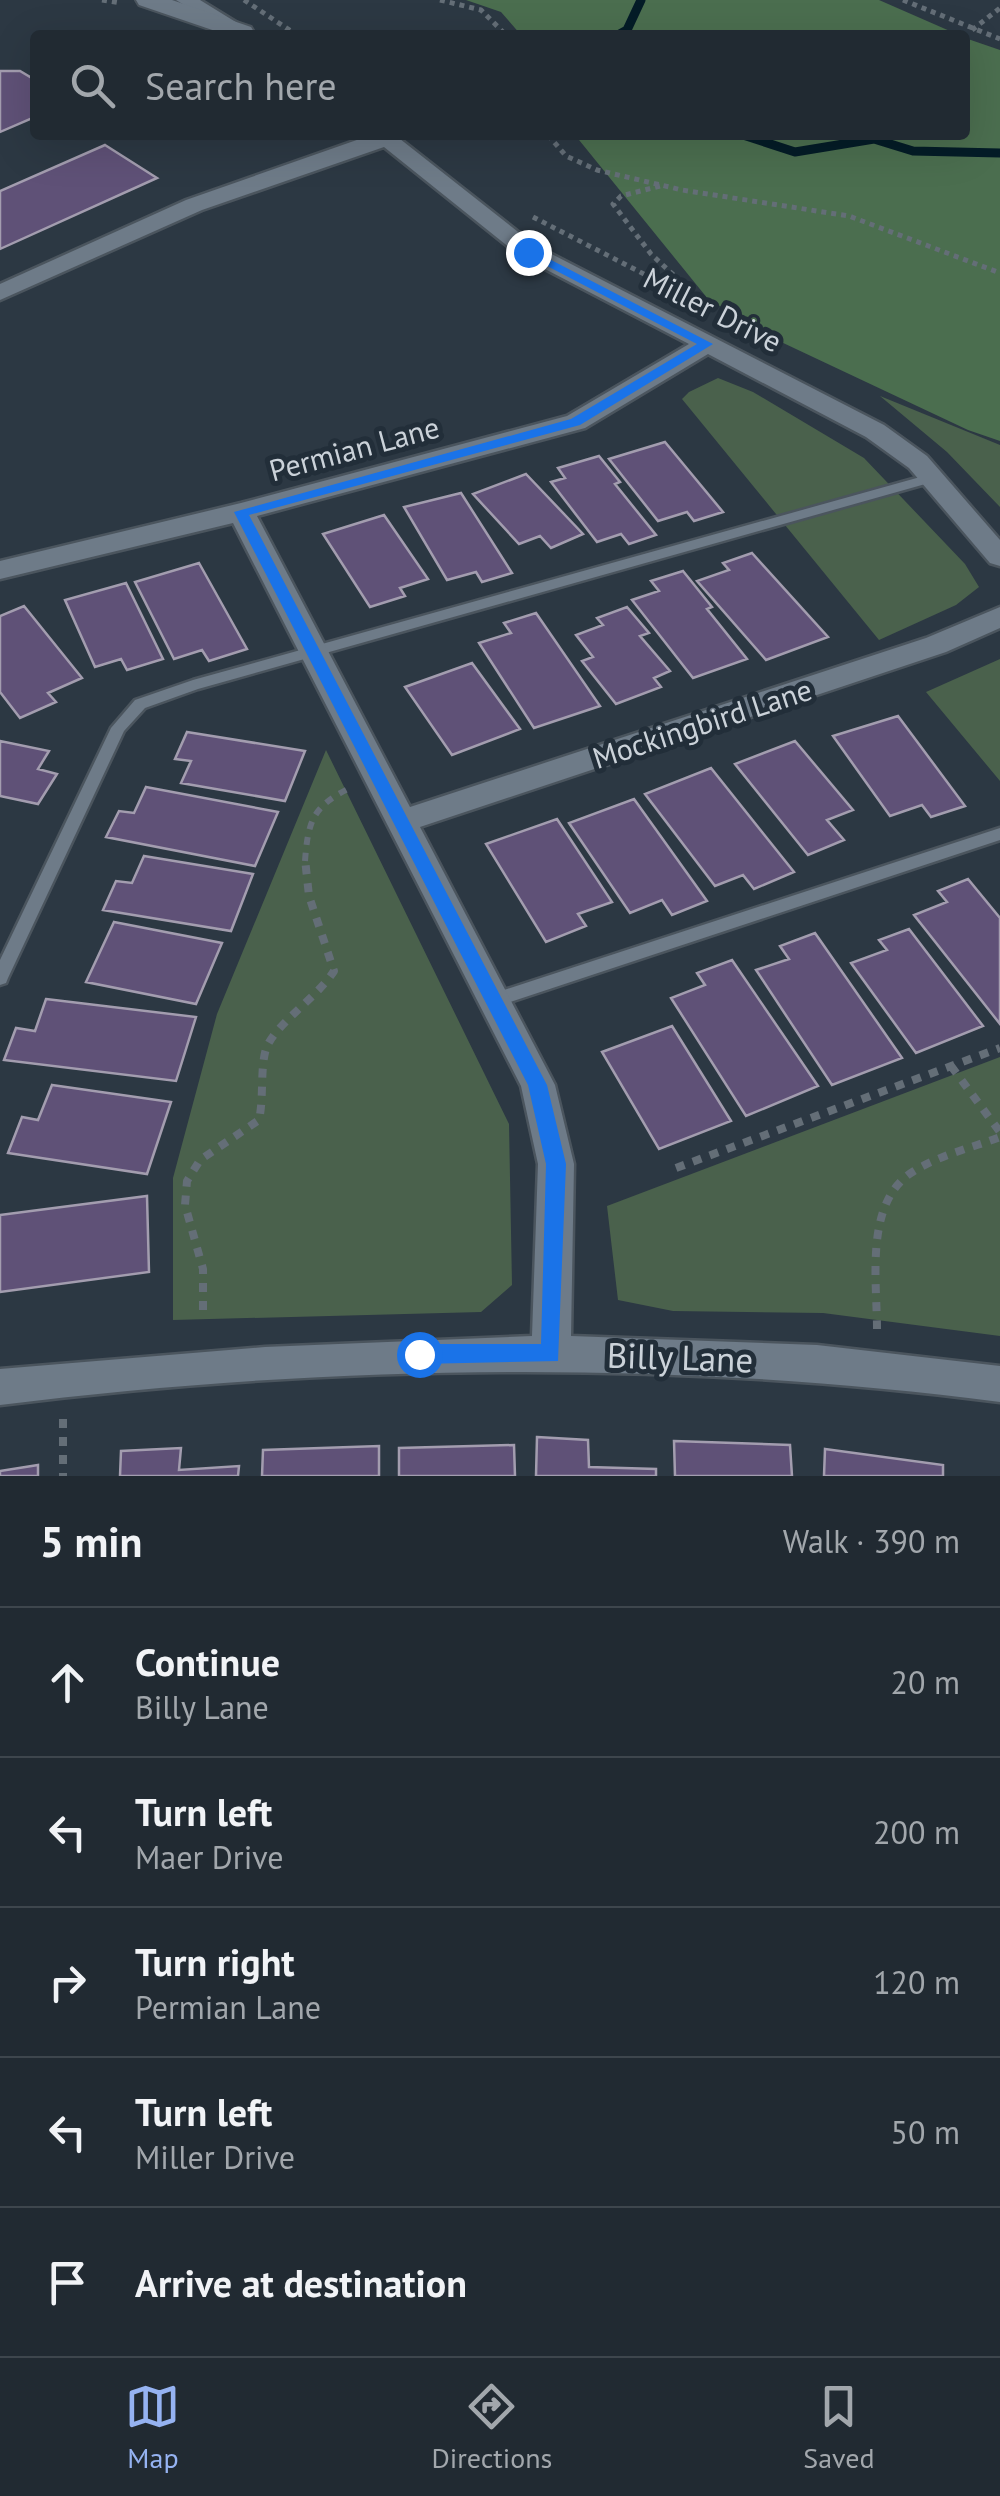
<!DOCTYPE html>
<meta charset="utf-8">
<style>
body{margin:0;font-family:"PT Sans",sans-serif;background:#29323a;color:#f1f3f6}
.stop{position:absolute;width:30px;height:30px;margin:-22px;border:8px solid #1a73e8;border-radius:50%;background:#fff}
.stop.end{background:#1a73e8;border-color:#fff;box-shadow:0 2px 10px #0008}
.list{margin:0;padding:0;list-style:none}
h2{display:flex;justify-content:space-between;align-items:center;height:130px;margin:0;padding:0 40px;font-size:42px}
h2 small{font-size:32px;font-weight:400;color:#a2a7ac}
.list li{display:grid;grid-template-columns:65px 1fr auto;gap:30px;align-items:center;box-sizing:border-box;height:150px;padding:0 40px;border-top:2px solid #3e464d}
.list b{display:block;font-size:38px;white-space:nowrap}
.list p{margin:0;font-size:32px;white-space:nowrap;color:#a2a7ac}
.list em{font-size:32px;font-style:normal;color:#a2a7ac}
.icon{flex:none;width:55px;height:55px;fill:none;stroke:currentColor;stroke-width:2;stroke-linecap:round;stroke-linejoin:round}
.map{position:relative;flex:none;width:1000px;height:1476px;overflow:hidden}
.search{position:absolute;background:#212a32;box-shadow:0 10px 40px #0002;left:30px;right:30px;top:30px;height:110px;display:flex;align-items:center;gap:25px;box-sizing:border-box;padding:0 35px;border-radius:10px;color:#a2a7ac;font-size:38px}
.sheet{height:880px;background:#212a32}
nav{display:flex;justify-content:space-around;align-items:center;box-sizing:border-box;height:140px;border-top:2px solid #3e464d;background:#212a32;font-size:28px;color:#a2a7ac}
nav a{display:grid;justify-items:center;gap:5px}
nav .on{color:#95b2f1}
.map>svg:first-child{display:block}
.green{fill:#4a614c}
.forest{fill:#4b6e4f}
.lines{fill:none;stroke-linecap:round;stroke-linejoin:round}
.stream{stroke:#041c27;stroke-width:9}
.building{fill:#5f5177;stroke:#a39daf;stroke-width:2.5}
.service-casing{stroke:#4b555e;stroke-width:5}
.minor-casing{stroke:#4b555e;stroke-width:5}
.tertiary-casing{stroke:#4b555e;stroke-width:4}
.path-far2{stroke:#646e77;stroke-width:5;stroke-dasharray:5 5;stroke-linecap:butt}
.path-far1{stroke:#646e77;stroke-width:6;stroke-dasharray:8 8;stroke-linecap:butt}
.path{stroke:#646e77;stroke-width:8;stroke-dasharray:9 9;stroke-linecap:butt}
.service{fill:#6e7b88;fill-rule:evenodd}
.minor{fill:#6e7b88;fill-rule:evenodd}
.tertiary{fill:#6e7b88;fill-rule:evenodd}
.route{fill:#1a73e8}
.labels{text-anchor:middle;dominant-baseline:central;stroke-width:10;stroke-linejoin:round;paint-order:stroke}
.street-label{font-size:30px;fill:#cbd2d9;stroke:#222e39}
.near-street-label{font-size:35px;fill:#cbd2d9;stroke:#222e39}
</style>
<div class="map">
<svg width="1000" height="1476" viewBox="0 0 1000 1476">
<rect width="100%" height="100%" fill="#2c3843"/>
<path class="green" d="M718,378L753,392L864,458L965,564L979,587L956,605L879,640L682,399L689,392Z
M880,396L1000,445V507L947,452Z
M1000,659V781L926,692Z
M326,750L509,1124L512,1285L481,1312L173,1320V1178L217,1014Z
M1000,1057V1336L823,1313L673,1311L618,1300L607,1206Z"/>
<path class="forest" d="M466,0H879L959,35H521L501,12Z
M965,38L1000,50V441L968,430L779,341L708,299L575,135H965Z"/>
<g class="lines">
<path class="stream" d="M618,35L627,30L641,0
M743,135L795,152L874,139L913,151L1000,153"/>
</g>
<path class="building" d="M0,71H20L35,80V117L0,132Z
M105,145L157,178L0,249V191Z
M665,442L723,512L694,521L687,512L658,521L609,459Z
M599,456L620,482L615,484L656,535L629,544L621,534L597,542L551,482L565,478L558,468Z
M526,474L583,534L551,548L540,536L519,544L473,494Z
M461,493L512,573L482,582L476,572L447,580L404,507Z
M384,515L428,579L400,588L405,596L370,607L323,534Z
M752,553L828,637L766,660L697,581L729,570L723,563Z
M199,563L247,649L209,661L202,650L174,659L135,582Z
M683,571L712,607L707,609L747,659L693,678L632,600L659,591L651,581Z
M126,583L163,659L127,670L121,659L95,667L65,600Z
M24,606L82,678L48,693L56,702L20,718L0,692V616Z
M627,607L649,633L640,636L670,671L654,678L661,687L616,704L582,661L593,657L576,635L603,625L597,618Z
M536,613L600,706L534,728L479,643L511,633L504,623Z
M472,663L520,729L452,755L405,687Z
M898,716L965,806L931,817L922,805L890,816L833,736Z
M187,732L305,751L285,801L181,783L191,761L175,759Z
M0,741L49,751L38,769L57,774L38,804L0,796Z
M795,741L853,810L827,820L844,840L808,855L735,764Z
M711,768L794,872L754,889L743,875L715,886L645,794Z
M146,787L278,812L255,866L106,837L119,811L134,813Z
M634,799L707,901L672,915L662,900L630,913L569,823Z
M557,819L612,902L578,914L586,926L546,942L486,844Z
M144,856L253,874L231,931L103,910L116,881L132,883Z
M968,879L1000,918V1024L914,915L947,902L938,891Z
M114,922L222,943L196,1004L86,982Z
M909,929L983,1026L916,1053L851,963L887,950L879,940Z
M815,933L902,1058L832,1085L756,970L789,959L780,946Z
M732,960L818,1086L746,1116L671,998L705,985L697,973Z
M46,999L196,1017L176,1081L4,1060L16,1028L35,1031Z
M672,1026L731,1121L659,1149L602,1052Z
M52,1085L171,1102L147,1174L8,1153L22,1117L38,1120Z
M147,1196L149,1272L0,1292V1215Z
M537,1437L588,1440L589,1467L656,1469V1476H536Z
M674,1441L790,1445L792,1476H675Z
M514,1445L515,1476H399V1448Z
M379,1446V1476H262L263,1450Z
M181,1448L179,1470L239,1466L238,1476H120L121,1451Z
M825,1449L943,1465V1476H824Z
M38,1465V1476H0V1471Z"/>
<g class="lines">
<defs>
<path id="service" d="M931,474L938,478L936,481L198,689L145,708L124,731L8,978L6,983L0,985V960L111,728L135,700L193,680Z
M1000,828V840L492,1008L486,1006L484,1001L486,996L492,994Z"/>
<path id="minor" d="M176,0H200L257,35H233Z
M371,135H395L536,246L884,425L927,456L1000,540V566L990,563L909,468L866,437L708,354L585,428L257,516L410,807L926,638L1000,607V628L946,652L420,827L555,1085L574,1164L571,1336L817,1345L1000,1366V1402C671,1359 329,1364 0,1405V1369L265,1347L532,1336L538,1164L521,1086L233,523L0,579V561L241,503L567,416L689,344L520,256L384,147L202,210L0,300V284L186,200Z"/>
<path id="tertiary" d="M136,0H172L251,27L254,32L227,35L139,5Z"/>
</defs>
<use href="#service" class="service-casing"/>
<use href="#minor" class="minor-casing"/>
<use href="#tertiary" class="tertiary-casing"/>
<path class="path-far2" d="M102,0L121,3
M244,0L297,35
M440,0L481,10L506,35
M903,0L1000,39
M972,30L1000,8
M548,135L566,156L597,170L682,190L849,216L1000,273
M533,217L675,290L681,282L651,254L613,204L621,196L660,186"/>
<path class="path-far1" d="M305,861C308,821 313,806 350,788"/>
<path class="path" d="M951,1066L1000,1132
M676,1168L1000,1048
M203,1310V1269L185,1205L187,1181L200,1160L259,1120C264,1097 260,1068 266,1049C274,1025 317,998 334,971L309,896L305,859
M877,1329C877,1280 864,1201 914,1171C940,1155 971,1148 1000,1137
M63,1419V1476"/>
<use href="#service" class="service"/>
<use href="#minor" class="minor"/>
<use href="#tertiary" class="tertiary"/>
</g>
<path class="route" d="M528,248L713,344L580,425L249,515L547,1085L566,1164L558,1361L419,1364L408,1354L419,1344H541L546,1164L528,1085L234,512L571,419L697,344L524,254V249Z"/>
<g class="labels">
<g class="street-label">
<text transform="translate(713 309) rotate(27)">Miller Drive</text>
<text transform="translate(354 448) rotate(-15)">Permian Lane</text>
<text transform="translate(702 723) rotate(-18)">Mockingbird Lane</text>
</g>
<g class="near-street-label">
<text transform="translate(680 1357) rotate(2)">Billy Lane</text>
</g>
</g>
</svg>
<div class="stop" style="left:419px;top:1354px"></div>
<div class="stop end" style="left:528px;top:252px"></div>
<div class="search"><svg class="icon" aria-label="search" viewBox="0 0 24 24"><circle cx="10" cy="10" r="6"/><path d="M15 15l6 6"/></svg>Search here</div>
</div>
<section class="sheet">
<h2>5 min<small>Walk · 390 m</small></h2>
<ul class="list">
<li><svg class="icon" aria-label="ahead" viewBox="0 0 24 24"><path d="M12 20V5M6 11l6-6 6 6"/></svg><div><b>Continue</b><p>Billy Lane</p></div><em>20 m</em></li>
<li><svg class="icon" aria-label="left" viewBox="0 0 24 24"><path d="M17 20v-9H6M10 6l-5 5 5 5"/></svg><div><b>Turn left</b><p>Maer Drive</p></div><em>200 m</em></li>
<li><svg class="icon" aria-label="right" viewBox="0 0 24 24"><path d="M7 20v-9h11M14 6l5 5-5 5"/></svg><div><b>Turn right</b><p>Permian Lane</p></div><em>120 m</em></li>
<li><svg class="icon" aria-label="left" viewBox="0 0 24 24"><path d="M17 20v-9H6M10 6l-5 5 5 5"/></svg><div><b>Turn left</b><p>Miller Drive</p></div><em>50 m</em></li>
<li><svg class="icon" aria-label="arrive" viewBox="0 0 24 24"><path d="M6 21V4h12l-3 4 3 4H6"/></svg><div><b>Arrive at destination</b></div></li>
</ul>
</section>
<nav>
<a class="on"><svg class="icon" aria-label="map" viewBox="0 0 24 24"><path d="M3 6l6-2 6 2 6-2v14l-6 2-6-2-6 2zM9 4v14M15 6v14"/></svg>Map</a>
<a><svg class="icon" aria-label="directions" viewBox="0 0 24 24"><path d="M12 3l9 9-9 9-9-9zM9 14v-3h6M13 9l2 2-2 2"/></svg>Directions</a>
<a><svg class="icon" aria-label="saved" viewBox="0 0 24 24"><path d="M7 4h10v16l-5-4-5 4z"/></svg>Saved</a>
</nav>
